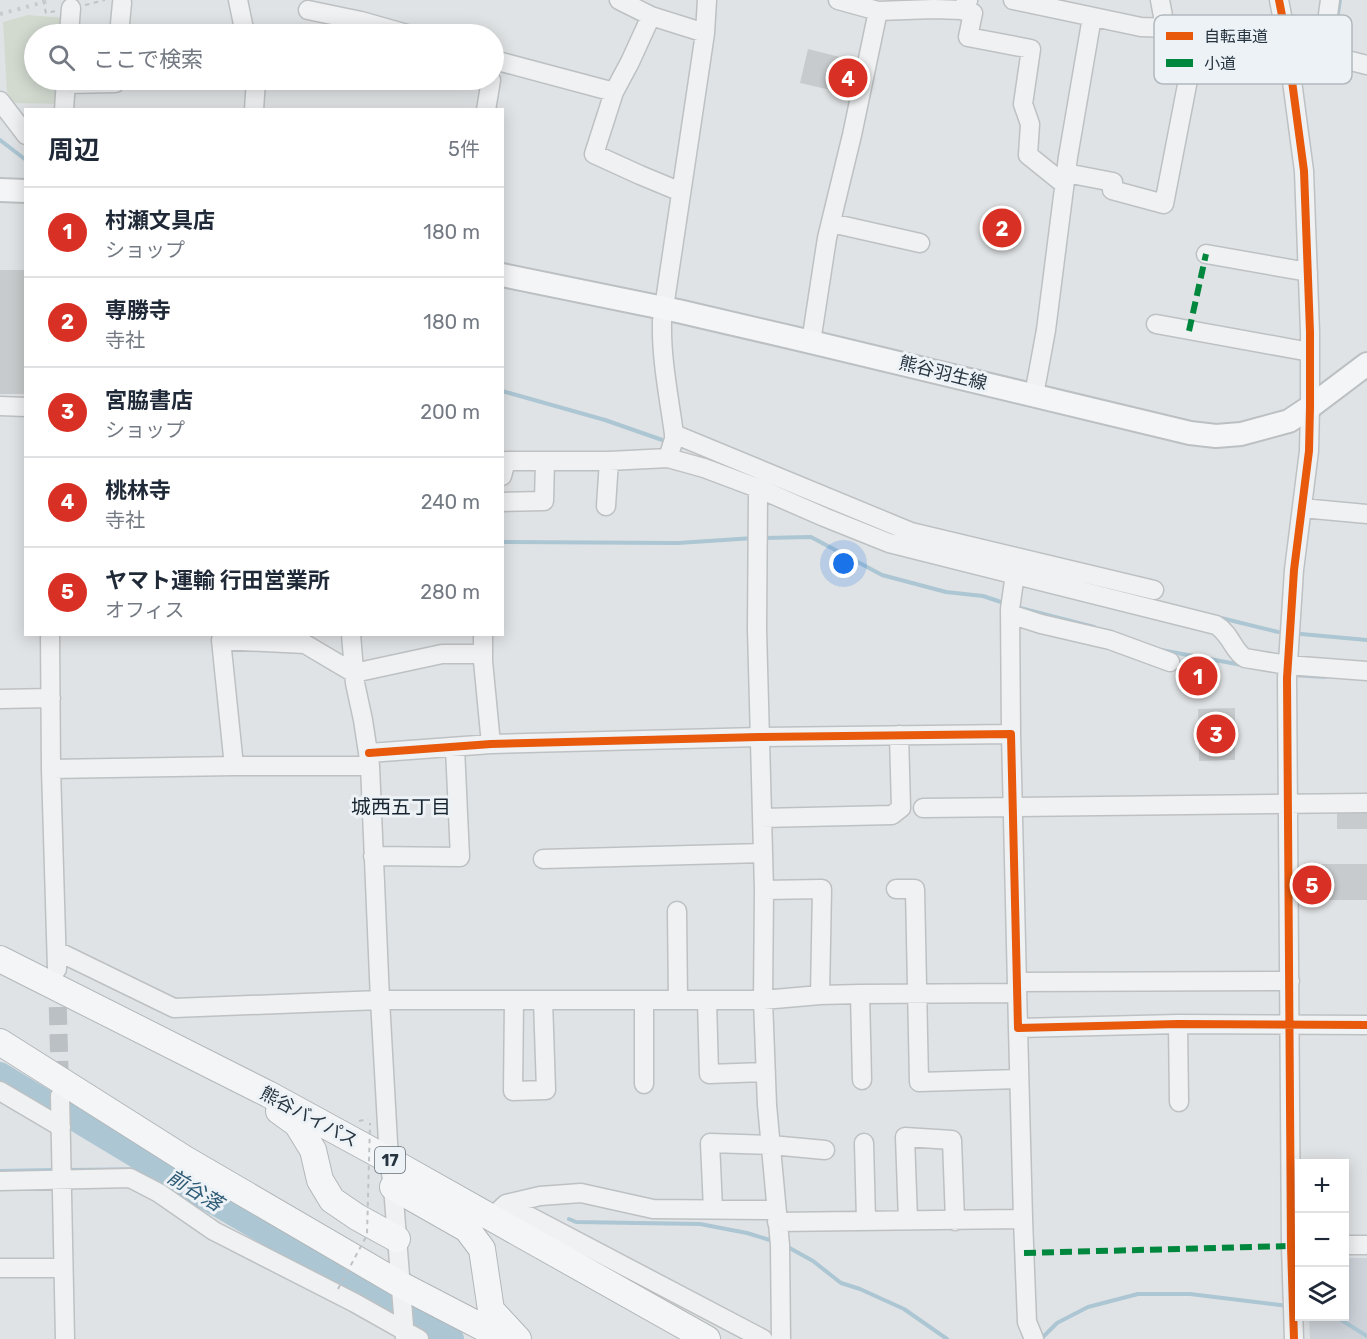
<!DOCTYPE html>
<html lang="ja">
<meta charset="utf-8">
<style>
body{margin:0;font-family:Rubik,"Noto Sans JP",sans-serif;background:#f2f2f3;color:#1f2937}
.controls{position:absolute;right:18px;bottom:18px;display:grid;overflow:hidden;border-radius:0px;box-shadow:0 3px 15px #0003}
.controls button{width:54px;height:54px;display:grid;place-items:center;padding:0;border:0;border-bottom:2px solid #e0e1e3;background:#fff;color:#1f2937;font:30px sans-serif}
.you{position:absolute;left:844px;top:564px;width:21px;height:21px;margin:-15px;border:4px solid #fff;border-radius:50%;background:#1a73e8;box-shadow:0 0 0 9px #1a73e833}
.badge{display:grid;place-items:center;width:39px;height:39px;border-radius:50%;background:#d93025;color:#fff;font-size:20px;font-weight:700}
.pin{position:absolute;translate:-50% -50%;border:3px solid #fff;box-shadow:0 2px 6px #0006}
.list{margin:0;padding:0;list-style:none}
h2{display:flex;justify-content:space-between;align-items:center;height:78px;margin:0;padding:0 24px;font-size:26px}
h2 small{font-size:20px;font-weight:400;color:#747a83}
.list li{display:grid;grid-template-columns:39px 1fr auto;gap:18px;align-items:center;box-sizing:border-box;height:90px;padding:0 24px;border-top:2px solid #e0e1e3}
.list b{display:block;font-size:22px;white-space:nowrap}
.list p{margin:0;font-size:20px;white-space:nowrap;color:#747a83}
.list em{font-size:20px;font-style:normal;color:#747a83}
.icon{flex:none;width:33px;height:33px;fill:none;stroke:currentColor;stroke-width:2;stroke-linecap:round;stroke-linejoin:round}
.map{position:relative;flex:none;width:1367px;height:1339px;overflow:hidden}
.search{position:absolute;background:#fff;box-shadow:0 3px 15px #0003;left:24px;top:24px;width:480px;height:66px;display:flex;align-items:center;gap:15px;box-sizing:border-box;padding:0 21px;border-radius:33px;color:#747a83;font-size:22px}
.panel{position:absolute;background:#fff;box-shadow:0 3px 15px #0003;left:24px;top:108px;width:480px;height:528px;border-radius:0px}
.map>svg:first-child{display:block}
.built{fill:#cdd3d9}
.green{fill:#d2dad0}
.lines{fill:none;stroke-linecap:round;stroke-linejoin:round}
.stream{stroke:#acc6d3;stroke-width:4}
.river{stroke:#acc6d3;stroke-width:24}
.building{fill:#c8cbcd}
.minor-tunnel{stroke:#bbc0c4;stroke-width:18;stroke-dasharray:18 9;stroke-linecap:butt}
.minor-casing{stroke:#bec1c3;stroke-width:21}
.major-casing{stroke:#bcc0c3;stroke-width:26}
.highway-casing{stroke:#b2b7ba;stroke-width:28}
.path{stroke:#bfc3c5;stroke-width:2;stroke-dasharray:4.5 4.5;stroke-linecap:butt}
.minor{stroke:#eff1f2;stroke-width:18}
.major{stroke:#f4f5f6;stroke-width:22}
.highway{stroke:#f4f5f6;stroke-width:26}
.rail{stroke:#c8cbcd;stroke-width:4;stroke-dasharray:3 6;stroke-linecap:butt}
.path-bridge{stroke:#bfc3c5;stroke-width:2;stroke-dasharray:4.5 4.5;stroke-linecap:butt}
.quiet{stroke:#00873e;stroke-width:6;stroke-dasharray:12 6;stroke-linecap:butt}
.cycleway-casing{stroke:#edf2f6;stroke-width:11}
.cycleway{stroke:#e8590c;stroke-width:8}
.labels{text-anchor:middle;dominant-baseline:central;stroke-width:6;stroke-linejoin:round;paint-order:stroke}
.shield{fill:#edf2f6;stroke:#626d77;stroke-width:1.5}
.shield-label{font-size:16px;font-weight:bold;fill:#263440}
.street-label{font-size:18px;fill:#263440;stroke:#edf2f6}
.neighbourhood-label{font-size:20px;fill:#182530;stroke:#edf2f6}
.water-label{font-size:20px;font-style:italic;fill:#2e5b76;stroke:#edf2f6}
.key{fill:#edf2f6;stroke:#b1b9bf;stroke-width:1.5}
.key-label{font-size:16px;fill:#263440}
</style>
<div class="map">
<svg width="1367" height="1339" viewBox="0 0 1367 1339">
<rect width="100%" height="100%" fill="#e0e3e5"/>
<path class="built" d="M1345,1258H1367V1339H1310L1309,1317L1344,1316Z"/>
<path class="green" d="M28,15L66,18L65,34H34V80H61L60,104L14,103L7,92L3,22Z"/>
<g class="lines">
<path class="stream" d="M1335,32L1340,0
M0,140L26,160
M502,391L605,420L668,442
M822,505L881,530
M764,538L811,537L882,575L946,592L983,596L1004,603
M502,542L678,543L754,538
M1020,608L1094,627
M1217,617L1278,632
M1301,634L1367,640
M1161,650L1242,665
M1293,675L1325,677
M66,1170L159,1169
M0,1171L56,1170
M569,1219L576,1222L700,1224L747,1233L773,1241
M786,1246L813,1261L841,1283L860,1289L904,1309L947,1339
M1335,1316L1367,1336
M1041,1339L1057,1323L1088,1307L1138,1294H1190L1288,1306"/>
<path class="river" d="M0,1074L204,1197L391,1305
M415,1318L452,1339"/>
</g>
<path class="building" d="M808,49L852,60L844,93L800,83Z
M0,270H26V394H0Z
M1182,662L1216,667V688H1182Z
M1235,708V760L1199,761L1198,709Z
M1337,813H1367V829H1337Z
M1321,864H1367V900H1303V870H1321Z"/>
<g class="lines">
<path class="minor-tunnel" d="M57,980L60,1087"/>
<defs>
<path id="minor" d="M238,0L245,34
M619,0L651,16L705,33
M707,0L705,33L700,67L662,321C661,359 669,397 674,434V439L668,458L704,468L760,489L824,517L889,543L1216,625C1231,634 1233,651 1245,658L1287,665L1367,671
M838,0L878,11L934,9L961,10L968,1
M1013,0L1141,27L1258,31L1324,44L1343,59L1367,65
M1160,0L1165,27
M1279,0L1286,36L1304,171L1310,332V407L1309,451L1294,570L1287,678L1291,1246L1294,1339
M308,10L361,21L407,34
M961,10L973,13L968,37L1031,49L1023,104L1030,124L1028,155L1064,184
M651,16L630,62L614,92L594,154L640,175L681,192
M69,34L71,8
M119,34L122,3
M1324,44L1330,0
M494,60L614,92
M66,84L115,83L116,80
M0,101L26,135
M64,110L66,80
M254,110L256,80
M486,110L491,80
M1066,173L1113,182L1112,190L1164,204L1198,28
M831,223L920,243
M1206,254L1308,272
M1156,324L1310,352
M811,342L827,238L852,135L878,11
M1034,395L1046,330L1068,157L1092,17
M0,406L26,407
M674,434L911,532L1154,590
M502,476L506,461H609L668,458
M760,489L758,493L757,629L764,890L763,1000L767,1105L780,1245L781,1339
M502,502L544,501L545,461
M606,506L609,461
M1302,508L1367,514
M1010,614L1041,624L1110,640L1170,662
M50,634L51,769L57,969
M351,634L355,683L363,720L370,766L380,1000L389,1160L393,1187L405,1339
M483,634V661L491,744
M0,699L51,698
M1011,734L1010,609L1015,574L1018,563
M369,753L491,744L759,737L1011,734L1018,1028L1178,1024L1367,1025
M234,766L221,640L305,644L354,673L442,654H483
M51,769L234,766H370
M923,808L1367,803
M762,818L892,815L901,808L899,735
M373,856L460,857L455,748
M543,859L763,853
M896,889H915L919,1082L1019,1079
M764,890L822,889L820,995
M677,911L678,1000
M57,951L174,1008L380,1000H763L820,995L860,994L1017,993
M1017,982L1290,981
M860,994L862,1080
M514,1000L513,1091L546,1090L543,1000
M644,1000V1084
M707,1000L709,1074L766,1072
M1178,1024L1179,1102
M0,1091L61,1127
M60,1096L65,1339
M864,1143L866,1220
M0,1181L130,1178L159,1193L214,1231L355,1303L419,1339
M506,1204L763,1339
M713,1209L710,1143L771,1145L825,1150
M492,1217L506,1204L540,1196L581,1193L653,1209L776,1210
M1023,1219L1027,1322L1034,1339
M908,1220L905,1137L952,1140L955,1221
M777,1222L1023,1219L1018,1028
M1344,1245H1367
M0,1268H63"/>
<path id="major" d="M0,190L26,191
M502,275L678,311L811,342L1190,433L1216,436L1241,434L1289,421L1310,407L1367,364"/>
<path id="highway" d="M0,959L268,1094L389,1160L707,1339
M0,1042L185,1159L401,1285L505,1339
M279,1111L297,1124L313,1150L320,1180L332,1200L357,1217L397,1239
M393,1187L467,1229L482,1249L491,1310L518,1339"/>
</defs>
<use href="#minor" class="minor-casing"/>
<use href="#major" class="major-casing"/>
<use href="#highway" class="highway-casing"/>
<path class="path" d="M43,0L46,13L56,11
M85,5L105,0
M359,1121L368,1119"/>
<use href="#minor" class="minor"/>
<use href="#major" class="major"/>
<use href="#highway" class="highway"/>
<path class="rail" d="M0,14L52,0"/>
<path class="path-bridge" d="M338,1289L367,1235L370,1123"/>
<path class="quiet" d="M1189,331L1206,254
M1024,1253L1291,1246"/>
<defs>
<path id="cycleway" d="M1279,0L1286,36L1304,171L1310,332V407L1309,451L1294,570L1287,678L1291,1246L1294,1339
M369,753L491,744L759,737L1011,734L1018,1028L1178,1024L1367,1025"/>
</defs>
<use href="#cycleway" class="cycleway-casing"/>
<use href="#cycleway" class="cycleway"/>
</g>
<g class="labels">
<rect class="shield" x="375" y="1147" width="30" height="26" rx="4.5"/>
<g class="shield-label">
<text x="390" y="1160">17</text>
</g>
<g class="street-label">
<text transform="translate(943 373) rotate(14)">熊谷羽生線</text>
<text transform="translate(309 1117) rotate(28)">熊谷バイパス</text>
</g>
<g class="neighbourhood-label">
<text x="401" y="807">城西五丁目</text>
</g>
<g class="water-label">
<text transform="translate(195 1190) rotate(31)">前谷落</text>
</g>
</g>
<rect x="1154" y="15" width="198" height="69" rx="9" class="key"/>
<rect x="1166" y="32" width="27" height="8" fill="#e8590c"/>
<rect x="1166" y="59" width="27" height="8" fill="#00873e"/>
<g class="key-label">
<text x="1204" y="42">自転車道</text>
<text x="1204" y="69">小道</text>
</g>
</svg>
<div class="controls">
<button>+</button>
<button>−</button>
<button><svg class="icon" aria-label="layers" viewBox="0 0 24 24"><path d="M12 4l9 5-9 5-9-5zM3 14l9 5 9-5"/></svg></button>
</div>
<div class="you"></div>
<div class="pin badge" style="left:1198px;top:676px">1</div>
<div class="pin badge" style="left:1002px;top:228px">2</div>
<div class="pin badge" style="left:1216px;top:734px">3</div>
<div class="pin badge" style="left:848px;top:78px">4</div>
<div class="pin badge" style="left:1312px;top:885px">5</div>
<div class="search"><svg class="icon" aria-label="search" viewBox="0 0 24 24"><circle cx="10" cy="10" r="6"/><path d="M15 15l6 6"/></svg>ここで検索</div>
<section class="panel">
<h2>周辺<small>5件</small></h2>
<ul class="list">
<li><span class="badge">1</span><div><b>村瀬文具店</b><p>ショップ</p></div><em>180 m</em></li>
<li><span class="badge">2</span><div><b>専勝寺</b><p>寺社</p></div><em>180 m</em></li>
<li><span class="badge">3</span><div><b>宮脇書店</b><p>ショップ</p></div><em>200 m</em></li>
<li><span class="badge">4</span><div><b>桃林寺</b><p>寺社</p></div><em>240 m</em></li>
<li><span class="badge">5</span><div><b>ヤマト運輸 行田営業所</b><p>オフィス</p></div><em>280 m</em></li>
</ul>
</section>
</div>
